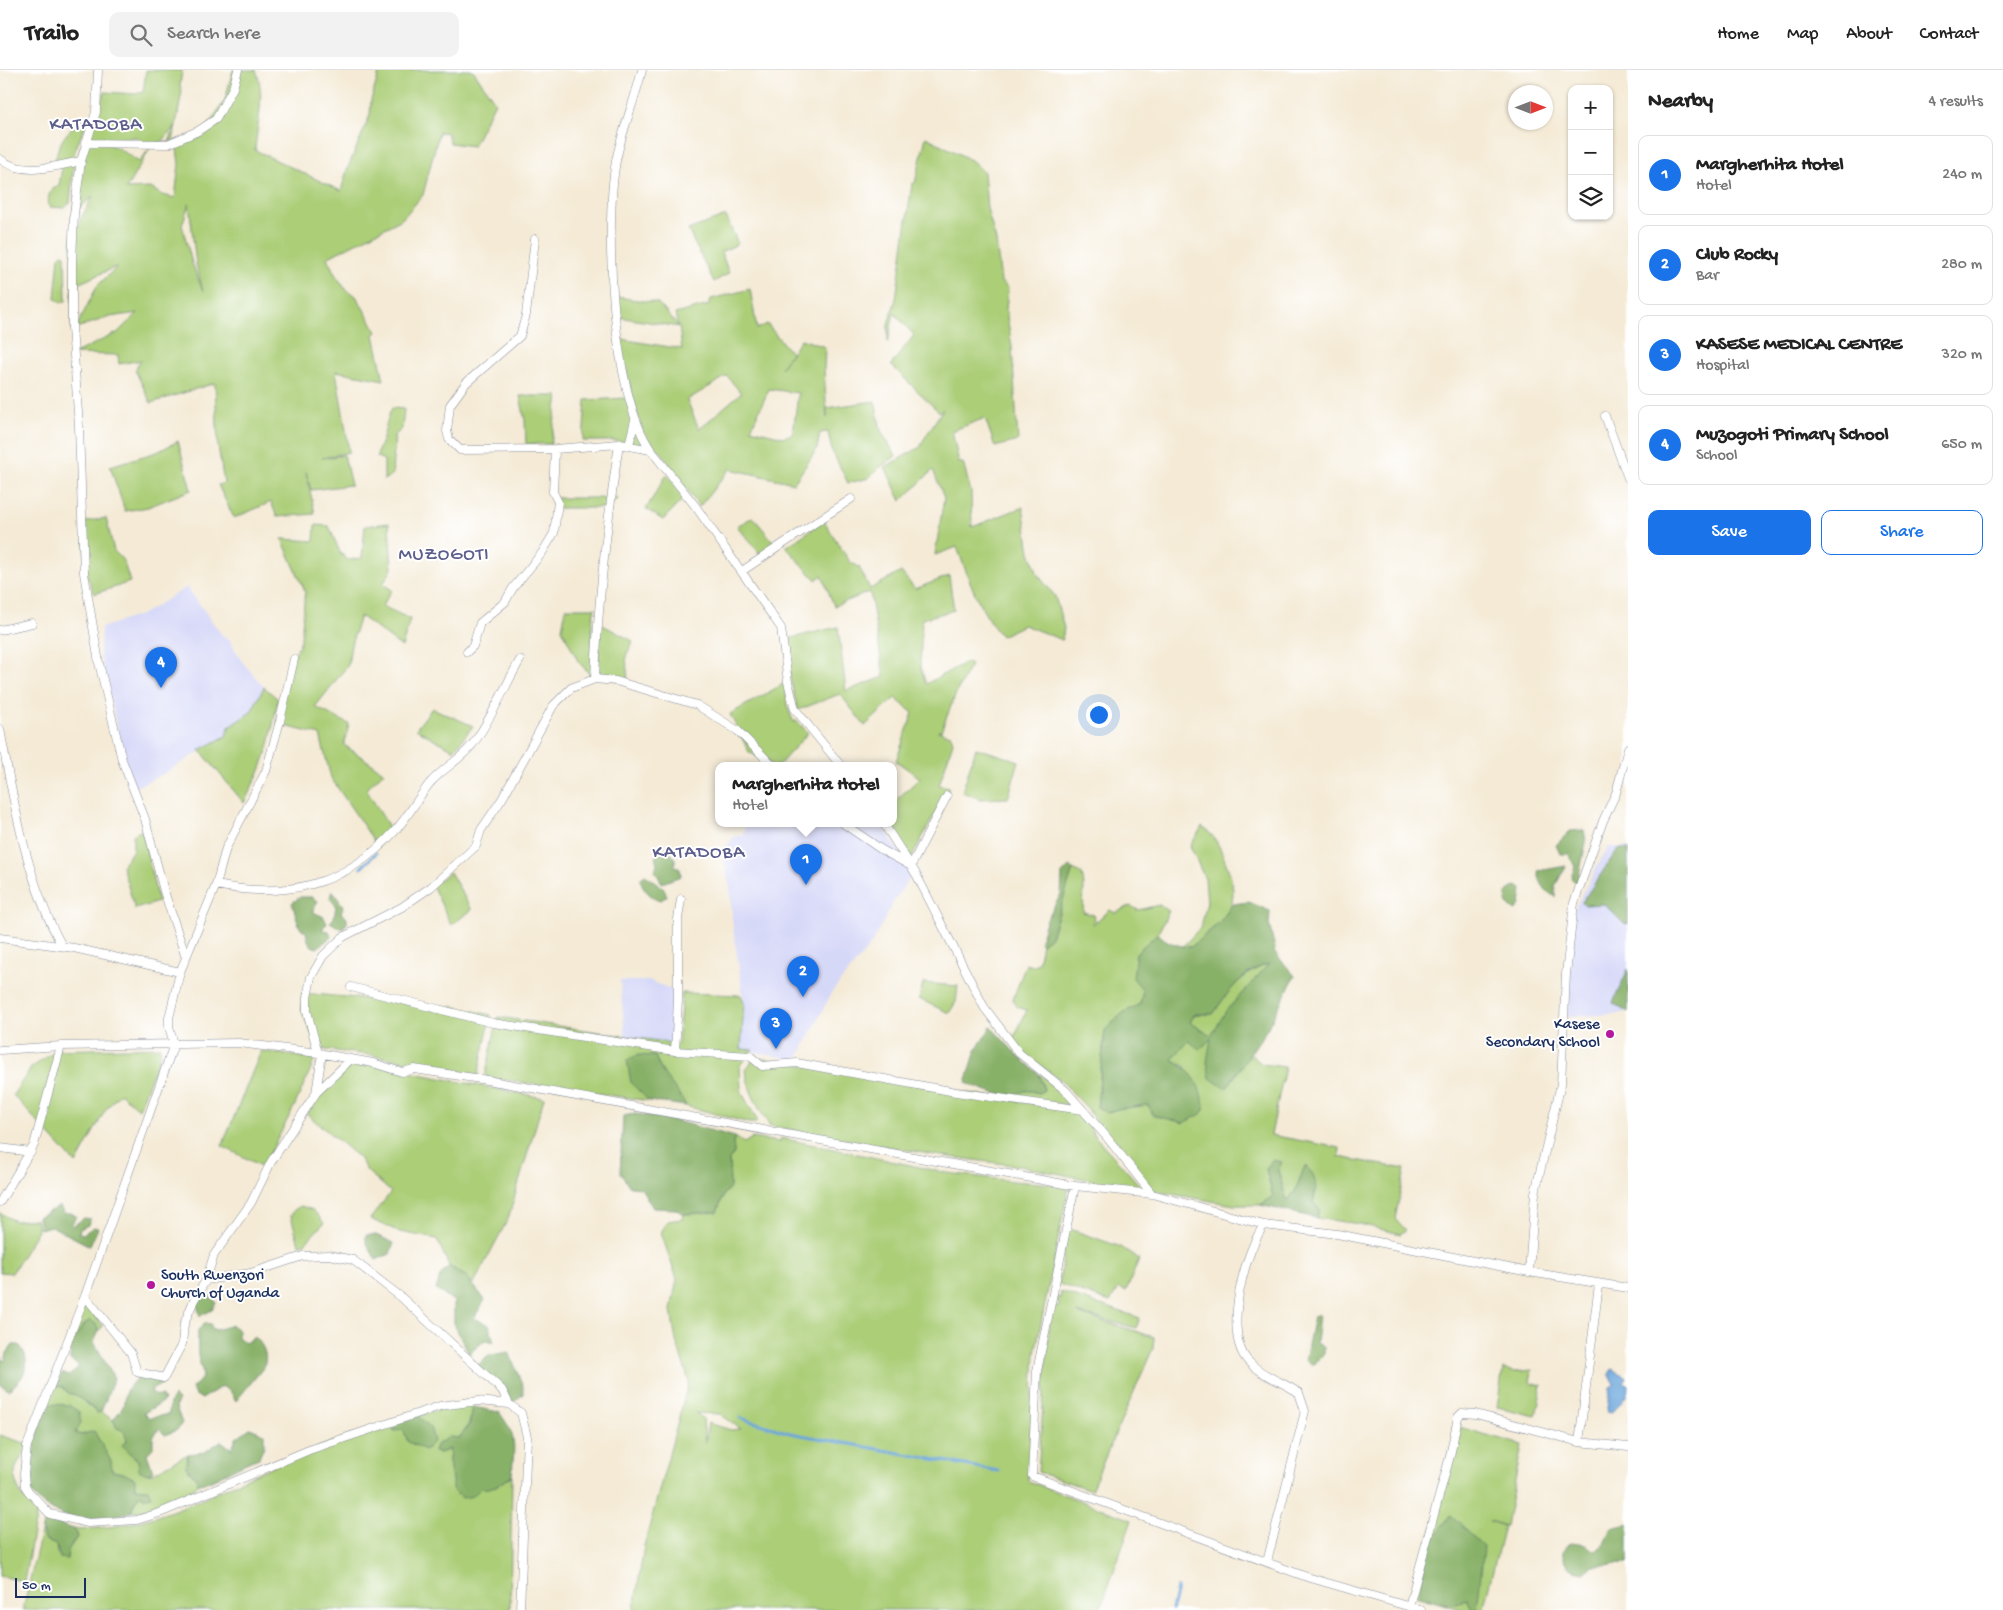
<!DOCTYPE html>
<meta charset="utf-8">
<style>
body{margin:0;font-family:"Gochi Hand",sans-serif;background:#f2f2f2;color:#222}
.controls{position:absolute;right:15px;top:15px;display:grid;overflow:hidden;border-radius:10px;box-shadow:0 1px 4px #0004}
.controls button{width:45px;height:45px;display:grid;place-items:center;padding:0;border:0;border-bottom:1px solid #e0e0e0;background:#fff;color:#222;font:25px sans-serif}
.compass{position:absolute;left:1508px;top:15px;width:45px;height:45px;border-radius:50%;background:#fff;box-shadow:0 1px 4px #0004;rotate:90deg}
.scale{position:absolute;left:15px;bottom:12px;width:71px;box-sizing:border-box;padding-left:5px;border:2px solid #1b2f5e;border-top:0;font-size:14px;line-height:18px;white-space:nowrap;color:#1b2f5e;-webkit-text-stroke:4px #fff;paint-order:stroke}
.you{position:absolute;left:1098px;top:644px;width:18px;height:18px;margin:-12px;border:4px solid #fff;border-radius:50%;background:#1a73e8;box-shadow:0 0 0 8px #1a73e833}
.badge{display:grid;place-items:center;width:32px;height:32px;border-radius:50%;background:#1a73e8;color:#fff;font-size:16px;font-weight:700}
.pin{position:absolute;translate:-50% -41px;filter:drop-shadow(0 1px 2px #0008)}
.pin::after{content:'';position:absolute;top:26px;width:18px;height:15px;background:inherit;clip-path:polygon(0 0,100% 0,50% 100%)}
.popup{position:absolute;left:715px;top:692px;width:182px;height:65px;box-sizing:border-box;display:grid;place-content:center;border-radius:10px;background:#fff;filter:drop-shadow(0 1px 4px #0005);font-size:16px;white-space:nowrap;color:#767676}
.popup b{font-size:19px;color:#222}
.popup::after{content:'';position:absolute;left:50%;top:100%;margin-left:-10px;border:10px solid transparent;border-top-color:#fff}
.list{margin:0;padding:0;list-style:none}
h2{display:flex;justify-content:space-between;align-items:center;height:65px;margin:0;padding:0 20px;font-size:21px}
h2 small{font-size:16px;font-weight:400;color:#767676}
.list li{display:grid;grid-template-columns:32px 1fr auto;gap:15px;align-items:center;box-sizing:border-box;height:80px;margin:0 10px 10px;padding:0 10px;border:1px solid #e0e0e0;border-radius:10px}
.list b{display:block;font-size:19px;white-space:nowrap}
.list p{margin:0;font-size:16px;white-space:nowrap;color:#767676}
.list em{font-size:16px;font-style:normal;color:#767676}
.actions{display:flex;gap:10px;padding:15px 20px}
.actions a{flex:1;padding:11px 0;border:1px solid #1a73e8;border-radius:10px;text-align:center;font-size:18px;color:#1a73e8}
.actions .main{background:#1a73e8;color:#fff}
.icon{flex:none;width:28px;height:28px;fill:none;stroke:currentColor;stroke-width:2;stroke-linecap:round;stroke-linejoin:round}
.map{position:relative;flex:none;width:1628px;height:1540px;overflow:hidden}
header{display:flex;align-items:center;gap:30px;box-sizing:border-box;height:70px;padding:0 25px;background:#fff;border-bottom:1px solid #e0e0e0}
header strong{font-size:24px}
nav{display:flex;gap:28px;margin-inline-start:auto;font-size:18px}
.search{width:350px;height:45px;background:#f2f2f2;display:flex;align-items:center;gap:12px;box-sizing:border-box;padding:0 18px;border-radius:10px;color:#767676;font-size:19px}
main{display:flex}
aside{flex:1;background:#fff}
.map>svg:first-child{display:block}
.built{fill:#d6d8f8}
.green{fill:#abce77;stroke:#637e6a;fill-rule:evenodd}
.forest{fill:#88b168;stroke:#527063;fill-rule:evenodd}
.water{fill:#6ba6db;stroke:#436a9c}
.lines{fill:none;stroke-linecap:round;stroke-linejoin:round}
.stream{stroke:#6ba6db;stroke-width:3}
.minor-casing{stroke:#888c9a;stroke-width:9}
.minor{stroke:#fff;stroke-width:8}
.poi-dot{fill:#b5179e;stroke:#fff;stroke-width:2}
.labels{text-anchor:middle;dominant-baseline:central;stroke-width:4;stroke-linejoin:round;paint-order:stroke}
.poi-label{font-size:16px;fill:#1b2f5e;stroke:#fff;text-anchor:end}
.quarter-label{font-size:19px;letter-spacing:1px;fill:#5c5e8c;stroke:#fff}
</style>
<header>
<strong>Trailo</strong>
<div class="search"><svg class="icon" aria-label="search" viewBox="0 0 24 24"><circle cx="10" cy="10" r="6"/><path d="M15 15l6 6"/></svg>Search here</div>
<nav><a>Home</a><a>Map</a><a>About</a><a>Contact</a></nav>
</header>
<main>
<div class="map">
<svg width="1628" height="1540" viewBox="0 0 1628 1540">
<rect width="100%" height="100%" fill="#fff"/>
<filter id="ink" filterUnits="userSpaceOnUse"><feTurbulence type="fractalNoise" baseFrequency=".02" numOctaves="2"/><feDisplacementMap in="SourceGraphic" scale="10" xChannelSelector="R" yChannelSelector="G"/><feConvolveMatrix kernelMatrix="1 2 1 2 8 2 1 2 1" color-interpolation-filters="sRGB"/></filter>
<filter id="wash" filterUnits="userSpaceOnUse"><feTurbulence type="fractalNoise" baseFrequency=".0096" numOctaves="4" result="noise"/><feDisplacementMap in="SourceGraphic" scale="20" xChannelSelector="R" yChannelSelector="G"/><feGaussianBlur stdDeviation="1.12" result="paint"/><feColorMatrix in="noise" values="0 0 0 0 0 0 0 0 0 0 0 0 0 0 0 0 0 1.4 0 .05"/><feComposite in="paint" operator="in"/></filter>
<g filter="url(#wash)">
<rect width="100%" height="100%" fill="#f4ead5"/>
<path class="built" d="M187,517L222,565L229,569L241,590L264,617L251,642L229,657L226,666L165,703L132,719L100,585L101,558L143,544Z
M745,754H881L913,803L894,831L873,872L832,922L801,983L795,990L741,979L744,933L733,858L730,818L724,790V779L734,766H743Z
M1608,777H1628V943L1567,947L1574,839Z
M620,911H651L677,922L673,974L625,966Z"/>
<path class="green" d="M146,0H182L180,16L182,21L173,72H169L175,56L162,72L145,76L138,67L100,71L118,78L139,92L150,78L126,119L151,118L162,125L175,128L179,94L176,71L200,68L225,30L233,0H256C266,26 257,53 255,80L341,121L347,100L370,45L371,30L380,0H473L495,32L473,76L450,73L447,63L439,62L423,125L402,149L327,188L335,204L346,220L356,226L377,262L374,265L384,310L336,301C340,329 346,355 349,382L322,388L344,385L351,415L311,420L306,402L315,444L277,447L271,432L234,448L218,415L224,413L218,376L215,313L151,333L135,300L141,290L119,294L118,285L73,284L117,263L138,243L110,247L76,258L97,216L118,196L80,213L72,261V166L93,126L73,144L80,80L105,22L135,24L143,22ZM189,134L196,194L203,221L192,193L182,155Z
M84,48H89L75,80L70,133L64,138L49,137C47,126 49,120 59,115L62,98L56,95C54,76 69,58 84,48Z
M926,67L971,90L984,102L987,138L996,171L1001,212L1008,218L1006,240L1012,277L1018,371L995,377L985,348L952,361L959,393H963L971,422L972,457L1023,437L1030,482L1038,505L1055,526L1064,558L1062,570L1024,555L1001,566C978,539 969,509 957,477L935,485L944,428L933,400L901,431L885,397L922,376L921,374L943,339L939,342L891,295L914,265L894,243L888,272V254L896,229L912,114L915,113Z
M726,146L738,174L721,182L729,203L714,212L688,160Z
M62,184L65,185L66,231L61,233L55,228L59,187Z
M750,219L757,259L767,254L791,283L781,298L801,269L825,277L824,299L827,348V338L875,331L881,361L896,386L879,398L869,408L848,413L832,381L828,362L820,363L817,379L794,413L730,399L699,437L662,383L643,365L620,277V269L682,279L679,257L618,247L617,227L658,233L678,256L675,244L709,235L711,229ZM727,306L741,323L699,359L687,330ZM769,319L798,323L793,364L783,367L751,359Z
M520,326H558L551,374H526L525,350Z
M627,328L639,369L647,376L617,371H583L586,330Z
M392,338L404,339L402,359L394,366C396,380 391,390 393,404L384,410V390L377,387C377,380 380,377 382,371C386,360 386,349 392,338Z
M178,371L191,420L148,437L125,441L110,396L157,382Z
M667,404L684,428L663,450L646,439Z
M553,428H618L607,438H555Z
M753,447L777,476L761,485L737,456Z
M106,448L114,481L123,490L130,512L94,524L85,500V452Z
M824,451L850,492L859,497L870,519L901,502L915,519L949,506L954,540L922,549L920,596L926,614L966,592L971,595L957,621L941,661H938L951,665L953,672L939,715L949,717L910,791L887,754H894V732L920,708L896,691L913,643L895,628L865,656L840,624L798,640L790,609L787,569L838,557L846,621L884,607L870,522L834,536L822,505L816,510L786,477Z
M389,453L392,499L383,514L392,520L382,536L410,549L402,577L360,546L351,575L348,595L315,637L349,654L344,675L384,702L366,719L389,757L378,777L331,708L320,665L277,654L291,593L301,570L305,521L282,469L314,471L315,455L329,456L341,485H344L342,486L348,490L362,488L365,456Z
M566,538H595L592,551V607L578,591L562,559Z
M599,553L633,571L626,586L628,612L598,607Z
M785,613L787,636L794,653L796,650L808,663L778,696H775L749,682L730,644Z
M264,617L278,629L269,675L261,698L244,733L200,680L226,666L229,657L251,642Z
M432,638L473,656L454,680L416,659Z
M976,678L1019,691L1008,728L980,729L962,722Z
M1202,757C1215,765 1220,777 1225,791C1245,838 1225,847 1191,877L1183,876L1201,857L1207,832L1205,809L1190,776Z
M142,760L158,832L135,839L122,796L133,780V765Z
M1073,799L1082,804L1084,815L1083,842L1094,845L1093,854L1110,840L1115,843L1130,836L1138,840L1159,835L1169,841L1158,863L1136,883L1143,920L1140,934L1123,943L1105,960L1097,1037L1107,1043L1117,1039L1148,1035L1186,997L1172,989L1189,970L1211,967L1190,952L1195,944H1213C1230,919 1240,905 1270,893L1226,941V1019L1250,984L1262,994L1285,997L1271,1065L1340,1078L1339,1087L1405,1099L1395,1149L1406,1160L1400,1164L1360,1154L1316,1148L1320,1140L1313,1132L1317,1118L1305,1096L1295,1121L1287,1131L1278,1100L1266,1099L1273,1127L1260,1135H1234L1154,1121L1100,1060L1088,1039L1073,1023L1062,1011L1021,982L1012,972L1027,940L1017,937L1013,929L1026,894L1032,896L1038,893L1042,874L1051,867Z
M450,802L472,840L451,855L432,815Z
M923,913L958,916L956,932L949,943L919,929Z
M302,923L455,937L491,945L478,1005L371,985L318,979L302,942Z
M682,923L741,925L744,933L741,979L753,980L740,995L741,1021L757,1050L756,1053H749L686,1036C676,1017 661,1006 655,986L631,1013L649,1031L485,1007L498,947L678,974Z
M160,977L161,982L139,1039L120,1023L106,1039L76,1094L13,1025L31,998L57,980Z
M261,981L315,989L295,1035L263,1097L222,1076Z
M754,989H766L1082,1042L1095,1066L1145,1121L1020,1096L935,1085L770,1056C758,1037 748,1022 746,999Z
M357,992L544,1028L508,1149L473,1215L467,1207L449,1196L437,1169L400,1162L370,1149L391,1122L367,1101L359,1088L302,1040L338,1004Z
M1039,1004L1063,1021L1077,1037L1011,1026L1026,1020L1039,1023L1044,1020Z
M735,1067L744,1073L752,1068L780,1072L781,1068L948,1103L1012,1111L1069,1115L1035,1283L1028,1411L1132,1450L1100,1540H634L644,1476L689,1311L676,1271L671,1240L677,1209L661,1163L667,1151L682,1149L684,1144L717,1142L724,1124L730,1117L729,1090L734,1083L733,1072ZM696,1343L720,1344L741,1359L731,1360L708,1353L705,1373L703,1349Z
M301,1136L313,1140L324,1153L305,1173L299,1174L291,1146L294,1140Z
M0,1143L15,1151L36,1149L38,1160L12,1203L0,1202Z
M1067,1158L1121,1177L1139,1189L1126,1221L1119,1218L1110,1232L1059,1214Z
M1061,1222L1140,1248L1136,1258L1077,1243L1154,1267L1153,1278L1091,1420L1038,1402L1049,1256L1053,1237H1060L1056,1227L1060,1228Z
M83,1232L103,1256L99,1261L96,1254L83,1256L70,1277Z
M1503,1299L1515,1302L1532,1300L1530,1312L1542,1315L1536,1346L1497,1337Z
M56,1316L63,1317L68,1323L76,1325L97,1343L101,1342L113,1350L117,1358L124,1360L131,1385L138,1390L147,1404L153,1403L188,1384L186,1397L198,1410V1415C180,1430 155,1438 131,1442L134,1433L140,1424L123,1403L112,1401L94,1361L81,1365L75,1363L45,1337Z
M452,1337H473C468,1366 459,1369 434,1381L440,1383L450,1379L449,1391L454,1422L473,1426L481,1418L496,1416L512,1405L510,1540H23L42,1458L44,1470L56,1475L57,1484L68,1480L77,1467L74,1459C83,1461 88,1459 96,1458C164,1455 229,1413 292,1388C343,1366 397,1350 452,1337Z
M1459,1357L1522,1375L1506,1456L1489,1451L1504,1456L1483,1540H1464L1415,1526Z
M0,1365L30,1375C26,1381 20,1388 17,1395C9,1413 25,1431 37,1442L24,1511L0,1506Z"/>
<path class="forest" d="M1584,760L1586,772L1577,814L1571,808L1575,797L1569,784H1560L1556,775L1570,761Z
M666,777L675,789V796L680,799L681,806L662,813L655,801L657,793L655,787Z
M1618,779H1628V854L1623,853L1604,834L1585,835L1582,832Z
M1566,796L1555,816V827C1544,820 1540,814 1538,801Z
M1069,797L1073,799L1051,867L1042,874L1040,871L1046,851L1061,824L1062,804Z
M645,805L664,818L667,826L661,830C650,828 643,819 640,809Z
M1516,816L1522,819L1520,835L1515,841L1506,833L1507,822Z
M332,820L343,836L341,843L347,848V853L342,859L330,852L334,848L336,836L330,828Z
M300,827H311L318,831L313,839V842L324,847L327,854L323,857V860L329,861L331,867L317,878C308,876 308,870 306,862L300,858L292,833Z
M1249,832L1270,841L1269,854L1275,878L1274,882L1295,906L1267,959L1226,1019L1210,1008L1207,992L1211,968L1200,980L1189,971L1172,989C1195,1004 1198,1011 1205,1038L1201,1044L1184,1053L1153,1045L1148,1035L1117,1039L1107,1043L1097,1037L1105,960L1123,943L1140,934L1143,920L1133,908L1136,883L1158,863C1166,873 1178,876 1191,877L1219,853L1233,834ZM1269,894L1226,941L1211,966L1190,952L1195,944H1213C1227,923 1243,900 1269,894Z
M1628,899V943L1613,933Z
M991,957L1018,986L1039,1004L1044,1020L1039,1023C1019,1017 1022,1026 1009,1025C994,1025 980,1018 966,1013L976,980Z
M638,985L655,986C661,1006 677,1017 686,1036L649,1031L631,1013L627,990Z
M635,1044L661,1047L735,1067L733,1072L734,1083L729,1090L730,1117L724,1124L717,1142L684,1144L675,1139L653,1138L641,1118L630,1117L620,1103L623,1046Z
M1272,1090L1282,1092L1278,1101L1287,1131L1295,1121L1305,1096C1318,1106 1317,1117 1313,1132L1320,1140L1316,1148L1260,1135L1273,1127L1266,1099Z
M60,1136L64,1143H71L76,1146L72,1153L73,1156L84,1148L90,1149L88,1155L80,1159L79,1163L83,1164L94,1157L98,1158L90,1176L51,1156L40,1159L38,1147Z
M366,1165H376L394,1173L390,1184L376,1190L366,1172Z
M449,1196L467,1207L485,1230L474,1248L489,1255L494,1272L485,1270L469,1284L454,1254V1231L436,1220L440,1206Z
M207,1223L216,1232L212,1240L200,1246L197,1234L200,1225Z
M1319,1244L1316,1273L1324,1278V1284L1313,1296L1305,1290L1314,1246Z
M90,1250L96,1254L99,1261L94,1272L114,1308L101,1342L98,1343L76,1325L68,1323L63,1317L56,1316L62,1303L69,1306L79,1296L70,1290C70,1274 77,1260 90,1250Z
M205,1253L211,1254V1258L216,1260L232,1255L238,1260V1267L245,1273L255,1267C264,1276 268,1285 264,1297L236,1331L231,1322L222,1316L202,1329L194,1324L192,1318C209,1304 201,1303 198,1285C197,1277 198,1268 198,1260Z
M0,1273L1,1289L5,1291L7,1283L13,1275H19C34,1292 24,1310 8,1320L0,1314Z
M509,1282L523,1316V1324L513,1333L474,1298L490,1285Z
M138,1306L164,1313L151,1320L154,1325L162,1326L164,1331L144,1343L149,1348L169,1344L170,1332L174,1326L178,1330L176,1337L182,1353L177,1360L165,1365L159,1359L153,1367V1378L147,1384L153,1401L147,1404L139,1400L138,1390L122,1375L127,1370L124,1361L117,1358L113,1350L123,1337L126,1321Z
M51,1334L69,1335L79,1342L81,1353L75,1363L81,1365L94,1361L111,1391L112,1401L123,1403L135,1409V1418L148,1419L151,1426L144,1428L140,1424L134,1433L131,1442C116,1445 101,1449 86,1449C64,1450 31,1433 26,1410C22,1393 39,1354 45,1337Z
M473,1337L499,1342C518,1368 514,1373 512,1405C502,1412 493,1420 481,1418L473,1426L463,1428L454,1422L449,1391L450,1379L440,1383L434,1382L436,1375L449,1367L460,1368L470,1353Z
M418,1346L430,1357L434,1371L425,1380L408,1372L403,1360L394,1361L390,1352Z
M250,1358L264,1364V1376L259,1388C238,1395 220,1408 198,1415V1410L186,1397L188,1384L205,1382L221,1371L232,1379L236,1368Z
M1450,1445L1484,1477L1477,1539L1472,1540L1467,1530L1450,1535L1419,1526L1427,1481Z
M46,1450L74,1459L77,1467L68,1480L67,1489L60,1488L56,1475L44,1470L42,1458Z
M1628,1454V1494L1592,1495L1585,1503C1570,1502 1567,1495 1562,1482L1570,1473L1586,1475L1596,1481L1602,1477L1611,1458Z"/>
<path class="water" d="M1612,1299L1626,1306L1627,1308L1624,1311L1628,1315C1628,1330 1620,1332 1612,1342L1608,1343L1607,1338L1610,1317L1615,1314L1609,1304Z"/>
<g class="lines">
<path class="stream" d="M361,798L376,783
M740,1348L790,1363L998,1401
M1172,1540L1177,1518"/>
</g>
</g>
<g filter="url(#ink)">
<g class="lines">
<defs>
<path id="minor" d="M98,0L96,42L81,91L74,144L72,193V257L79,357L84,503L99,593L122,690L145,749L164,821L185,885
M642,0C635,30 622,60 616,91C604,158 612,326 651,380
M85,73L168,74L198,61L216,49L233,18L238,0
M0,89C23,107 55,96 81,91
M535,169L526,245L520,266L466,313L450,335L447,361L449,369L460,380L555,379L619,374L651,380L696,437L781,558L788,612L795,639L841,696
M1605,346L1628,408
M629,375L635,350
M742,501L851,429
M0,560L32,553
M467,582L473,576L480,553L505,532L513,518L542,483L554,463L558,432L553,422L555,379
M294,589L280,651L266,701L226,778L216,815L180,902L169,948V957L174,974L85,1226L27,1376L24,1404L25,1416L29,1422L50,1444L88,1453L137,1450L162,1442L309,1380L440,1336L478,1331L509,1334L521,1343L527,1367L520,1540
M595,609C598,530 607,452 619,374
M0,659C14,733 26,810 62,876
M844,754L882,780L911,796L947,726
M884,754L916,804L984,937L1019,983L1065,1020L1105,1065L1152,1124
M216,815C286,829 345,816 394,762C408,747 417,729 430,713C442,699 460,690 472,675C489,654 506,614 520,590
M0,868L74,878L180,902
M351,917L493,953L675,981L750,986L762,996L797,993L956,1022L1083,1040
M0,980L61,976L239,973L318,983L373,993L402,1002L414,999L481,1009L1075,1116L1152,1124L1264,1155L1337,1164L1529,1202L1628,1218
M675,981L678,931V849L681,829
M318,983L307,941V928L311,907L323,886L343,867L402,837L431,817L476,776L481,760L502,729L553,636L571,618L595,609L616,611L697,635L738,661L773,696
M316,1023L322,984
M0,1078L31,1082
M1075,1116L1037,1301L1032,1406L1307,1507L1421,1540
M0,1132L34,1075L61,976
M1264,1155C1245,1182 1223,1261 1247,1290C1261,1306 1282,1311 1299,1323L1305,1341L1267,1492
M1529,1202L1535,1123L1561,1014L1566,904L1574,833L1603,751L1616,723L1628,678
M206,1210L251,1203L303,1186L329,1185L353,1190L401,1227L502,1320L509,1334
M85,1226L131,1283L137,1302L164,1308L182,1274L184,1254L194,1230L206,1210L214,1185L251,1133L271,1092L316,1023L350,990
M1579,1372L1599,1214
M1409,1536L1450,1386L1458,1347L1462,1343L1476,1344L1579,1372L1628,1377"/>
</defs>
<use href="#minor" class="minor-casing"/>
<use href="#minor" class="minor"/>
</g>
</g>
<g class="poi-dot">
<circle cx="1610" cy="964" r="5"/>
<circle cx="151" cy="1215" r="5"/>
</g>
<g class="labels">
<g class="poi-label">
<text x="1600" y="955">Kasese<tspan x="1600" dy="18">Secondary School</tspan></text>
<text x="161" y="1206" text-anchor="start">South Rwenzori<tspan x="161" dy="18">Church of Uganda</tspan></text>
</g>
<g class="quarter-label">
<text x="96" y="55">KATADOBA</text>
<text x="444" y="485">MUZOGOTI</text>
<text x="699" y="783">KATADOBA</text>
</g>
</g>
</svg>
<div class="controls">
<button>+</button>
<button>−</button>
<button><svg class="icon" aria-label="layers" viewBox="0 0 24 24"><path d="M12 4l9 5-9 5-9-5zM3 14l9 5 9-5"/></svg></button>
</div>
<svg class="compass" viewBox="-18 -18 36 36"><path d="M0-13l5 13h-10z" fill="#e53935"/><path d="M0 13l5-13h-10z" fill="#767676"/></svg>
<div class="scale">50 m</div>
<div class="you"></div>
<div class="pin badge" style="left:806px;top:815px">1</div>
<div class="popup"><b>Margherhita Hotel</b>Hotel</div>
<div class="pin badge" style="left:803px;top:927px">2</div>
<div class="pin badge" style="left:776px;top:979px">3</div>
<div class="pin badge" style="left:161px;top:618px">4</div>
</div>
<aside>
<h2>Nearby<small>4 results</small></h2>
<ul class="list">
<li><span class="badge">1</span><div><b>Margherhita Hotel</b><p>Hotel</p></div><em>240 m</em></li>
<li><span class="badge">2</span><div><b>Club Rocky</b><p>Bar</p></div><em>280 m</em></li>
<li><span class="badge">3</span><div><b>KASESE MEDICAL CENTRE</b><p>Hospital</p></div><em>320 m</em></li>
<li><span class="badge">4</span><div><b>Muzogoti Primary School</b><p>School</p></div><em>650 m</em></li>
</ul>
<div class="actions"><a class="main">Save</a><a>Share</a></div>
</aside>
</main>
